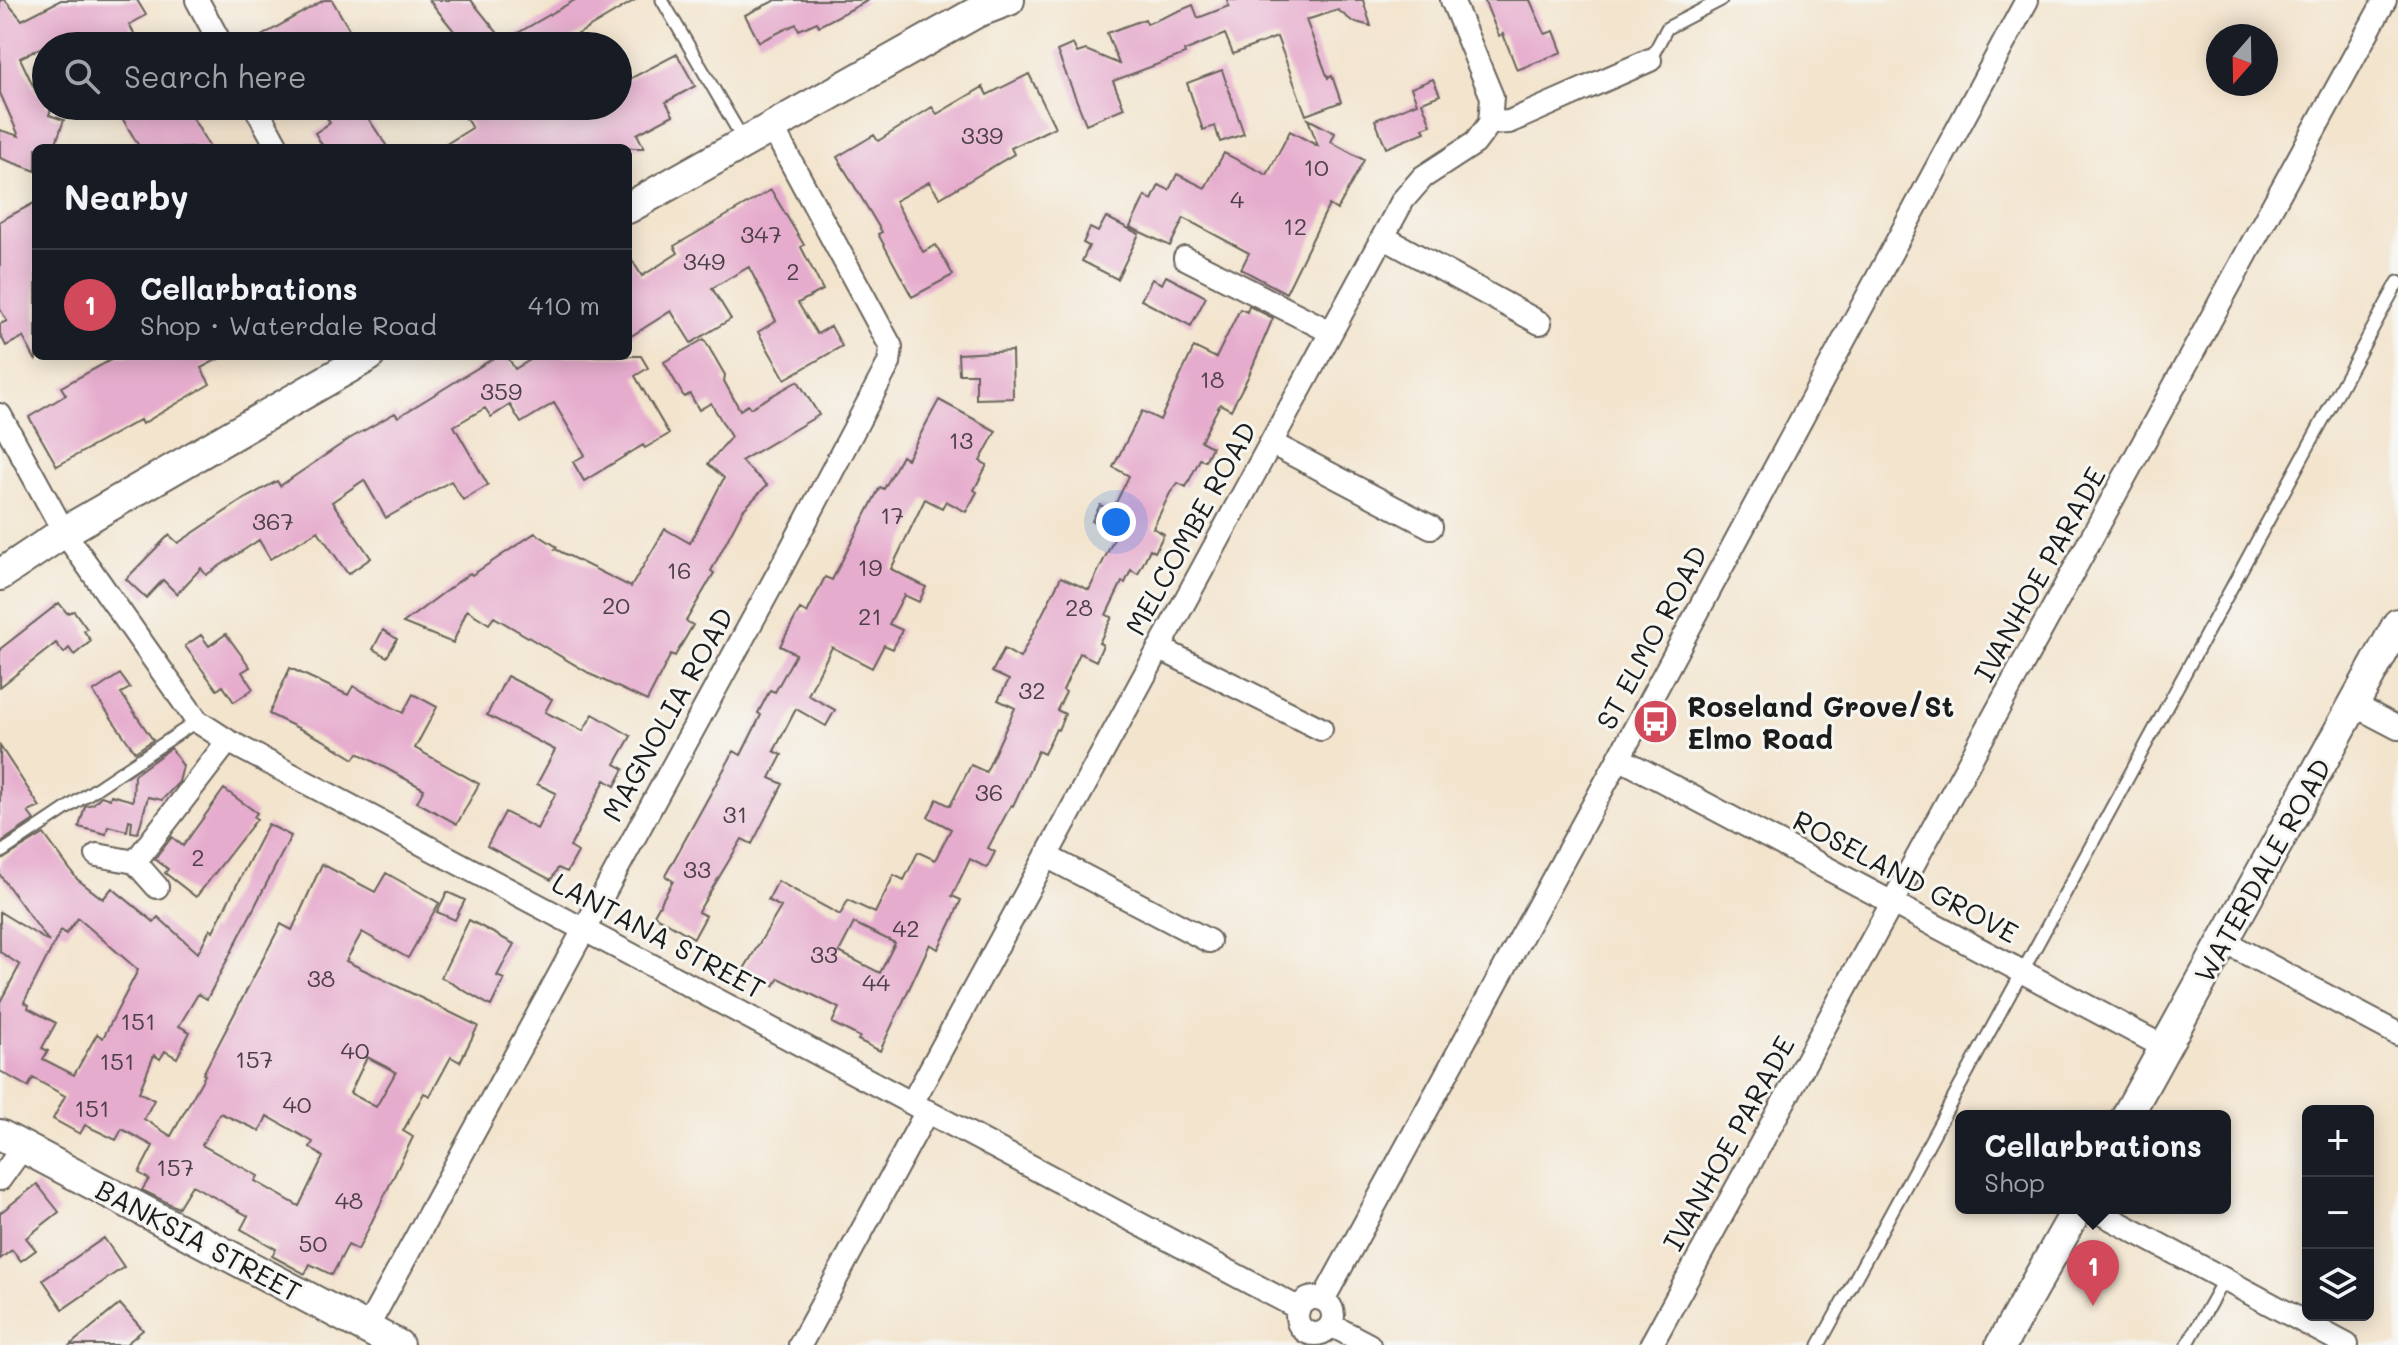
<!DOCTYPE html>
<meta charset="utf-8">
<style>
body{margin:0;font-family:Mali,sans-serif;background:#242831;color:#f1f3f6}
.controls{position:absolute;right:24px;bottom:24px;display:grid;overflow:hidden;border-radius:12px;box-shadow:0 4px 20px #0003}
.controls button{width:72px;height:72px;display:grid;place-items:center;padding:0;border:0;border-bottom:2px solid #363941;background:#171b24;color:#f1f3f6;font:40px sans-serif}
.compass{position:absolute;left:2206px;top:24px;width:72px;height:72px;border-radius:50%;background:#171b24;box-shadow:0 4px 20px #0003;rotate:200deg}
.you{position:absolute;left:1116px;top:522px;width:28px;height:28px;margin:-20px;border:6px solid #fff;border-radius:50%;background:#1a73e8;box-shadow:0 0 0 12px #1a73e833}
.badge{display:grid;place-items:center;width:52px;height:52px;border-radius:50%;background:#d1495b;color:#fff;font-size:26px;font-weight:700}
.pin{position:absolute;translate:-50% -66px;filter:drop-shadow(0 2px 4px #0008)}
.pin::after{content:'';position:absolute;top:42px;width:28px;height:24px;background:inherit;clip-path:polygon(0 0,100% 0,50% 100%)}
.popup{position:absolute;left:1955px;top:1110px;width:276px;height:104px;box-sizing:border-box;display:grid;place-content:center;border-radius:12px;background:#171b24;filter:drop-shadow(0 2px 6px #0005);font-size:26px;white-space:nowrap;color:#9ea1a6}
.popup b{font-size:30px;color:#f1f3f6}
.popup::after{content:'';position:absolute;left:50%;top:100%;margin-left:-16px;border:16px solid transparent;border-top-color:#171b24}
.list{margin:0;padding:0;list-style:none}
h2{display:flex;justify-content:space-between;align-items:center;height:104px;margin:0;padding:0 32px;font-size:34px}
h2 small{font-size:26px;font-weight:400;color:#9ea1a6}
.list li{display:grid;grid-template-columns:52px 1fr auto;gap:24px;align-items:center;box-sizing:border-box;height:112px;padding:0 32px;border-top:2px solid #363941}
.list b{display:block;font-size:30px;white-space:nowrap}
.list p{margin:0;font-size:26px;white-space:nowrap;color:#9ea1a6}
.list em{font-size:26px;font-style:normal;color:#9ea1a6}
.icon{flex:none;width:44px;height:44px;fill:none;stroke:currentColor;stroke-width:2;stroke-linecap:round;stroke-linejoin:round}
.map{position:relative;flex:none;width:2398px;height:1345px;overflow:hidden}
.search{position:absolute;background:#171b24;box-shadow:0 4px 20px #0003;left:32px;top:32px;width:600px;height:88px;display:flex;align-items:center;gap:20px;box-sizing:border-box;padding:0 28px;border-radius:44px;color:#9ea1a6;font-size:30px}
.panel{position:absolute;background:#171b24;box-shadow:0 4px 20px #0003;left:32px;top:144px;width:600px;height:216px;border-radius:12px}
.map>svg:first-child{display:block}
.building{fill:#e6accd;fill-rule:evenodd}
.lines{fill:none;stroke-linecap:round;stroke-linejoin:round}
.lane-casing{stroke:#67625a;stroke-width:15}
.street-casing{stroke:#67625a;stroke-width:26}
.secondary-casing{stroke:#67625a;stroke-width:34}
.lane{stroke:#fff;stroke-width:11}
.street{stroke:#fff;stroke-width:22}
.secondary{stroke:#fff;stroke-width:30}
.labels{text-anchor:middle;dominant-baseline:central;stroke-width:6;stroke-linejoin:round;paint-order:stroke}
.number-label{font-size:24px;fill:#4e4048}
.street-label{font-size:28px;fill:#1c1c1c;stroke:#f6f6f2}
.poi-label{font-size:28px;font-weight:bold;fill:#1c1c1c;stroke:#f6f6f2;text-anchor:start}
</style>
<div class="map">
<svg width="2398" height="1345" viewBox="0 0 2398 1345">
<rect width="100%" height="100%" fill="#f6f6f2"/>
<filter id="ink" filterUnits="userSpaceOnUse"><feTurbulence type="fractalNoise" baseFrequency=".0125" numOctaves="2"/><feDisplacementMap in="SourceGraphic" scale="16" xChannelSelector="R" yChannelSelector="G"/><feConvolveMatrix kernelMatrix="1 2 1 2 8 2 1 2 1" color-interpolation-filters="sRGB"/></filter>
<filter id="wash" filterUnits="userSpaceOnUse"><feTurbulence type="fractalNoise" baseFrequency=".006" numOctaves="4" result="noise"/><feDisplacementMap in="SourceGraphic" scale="32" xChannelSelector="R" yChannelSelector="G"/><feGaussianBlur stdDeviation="1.8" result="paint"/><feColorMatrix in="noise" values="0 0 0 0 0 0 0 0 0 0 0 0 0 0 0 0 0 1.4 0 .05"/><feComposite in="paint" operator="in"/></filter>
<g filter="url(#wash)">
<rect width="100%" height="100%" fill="#f3e4cd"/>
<g id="blocks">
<path class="building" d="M0,0H5L22,20L61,0H137L146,15L129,25L142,46H67L62,37L20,58L36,92L46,95V106H52L49,115L64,120L54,148H36V171L0,158V130L19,136L0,93Z
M324,0H332L359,46H244Z
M429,0H471L504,41L575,0H635L558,46H466Z
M776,0H869L819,26L817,22L799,30L796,24L759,42L745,15Z
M1227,0H1363L1371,26L1352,21L1338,10L1306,20L1328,78L1332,76L1341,102L1306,115L1277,37L1233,54L1225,34L1184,51L1185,54L1113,81L1124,108L1086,124L1057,51L1073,44L1077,53L1086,50L1119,64L1107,33L1145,19L1147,24L1193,5L1198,18L1229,6Z
M1484,0H1530L1545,34L1554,31L1562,52L1517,70L1503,34L1499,36Z
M677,54L695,86L666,102L673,115L637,134L644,148H440L472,128L462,112L473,106H557L575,113L587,106H618V85Z
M1222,70L1244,134L1220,142L1215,126L1203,130L1187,83Z
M1029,74L1055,127L1011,148L1014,154L940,198L929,182L895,201L923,252L936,245L953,275L912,297L878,234L882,232L837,157L874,135L878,141L932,107L937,114L983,87L987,95Z
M1433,79L1440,95L1422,102L1431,125L1423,128L1425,132L1386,148L1375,120L1417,103L1411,88Z
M115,106H186L210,148H140Z
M320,106H360L388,148H324L315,133L330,123Z
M1308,119L1335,133L1331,142L1364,160L1337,210L1329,205L1286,293L1241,269L1249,253L1184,218L1170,246L1130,227L1145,196L1152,200L1159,185L1169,190L1177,174L1205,188L1224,153L1267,175L1290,131L1318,146Z
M771,190L804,245L801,247L823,290L798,303L817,334L831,326L842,346L785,379L758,332L776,321L749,267L712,288L731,319L691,343L671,311L628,338V254L642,276L678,253L674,246Z
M36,202V361L23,337L6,346L0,334V324L7,321L0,309V221Z
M1106,217L1139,234L1117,279L1082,261L1089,246L1083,243L1090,228L1098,232Z
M1166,276L1206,297L1191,326L1141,300L1152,279L1162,284Z
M1249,306L1273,318L1249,375L1231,410L1220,404L1201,441L1212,447L1205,461L1200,459L1186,487L1178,483L1170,493L1153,528L1164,534L1155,552L1150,549L1138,574L1131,570L1125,583L1122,582L1106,615L1112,617L1099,643L1103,645L1096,661L1080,653L1063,690L1066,692L1057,710L1065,714L1058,730L1056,729L1044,754L1038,751L1013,806L1011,805L988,848L995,852L987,868L970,859L952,896L961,900L951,923L938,949L930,944L880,1051L858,1040L860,1037L832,1023L839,1008L779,978L774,986L744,969L781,907L768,900L778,881L840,915L848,900L875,913L894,875L904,880L918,852L935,860L951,829L928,817L937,799L950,806L971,765L986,772L1015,708L998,700L1009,680L992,672L1004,649L1020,658L1061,577L1089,590L1117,533L1092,521L1100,505L1112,511L1129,476L1113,467L1142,411L1160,420L1194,347L1216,358L1240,309L1247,312ZM854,923L895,943L880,973L839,952Z
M704,339L725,375L724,381L740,410L748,405L750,408L798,381L819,415L741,461L767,485L743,510L711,571L714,573L686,621L693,625L675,656L671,654L647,701L594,676L494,617L489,624L467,610L453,643L403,623L470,573L472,575L535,533L557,547L555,549L631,587L665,529L690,543L724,478L708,464L731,437L711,403L699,410L690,394L684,397L664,362Z
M1012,351L1013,398L976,399V374H959L958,354Z
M118,356H224L201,368L210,384L142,424L140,420L57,466L29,417L66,395L61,387Z
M497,356H507L515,369L537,356H641L648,368L635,376L669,434L645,448L643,445L584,481L573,462L585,455L554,403L521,423L510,405L491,417L485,408L454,426L488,485L463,500L451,481L386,518L364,480L332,502L371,558L348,574L318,531L270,559L259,540L206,575L201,568L177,594L163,580L146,598L126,579L169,535L178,543L244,499L277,481L280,486L349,439L395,413L398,417Z
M939,400L996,431L980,461L987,465L974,490L977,492L966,512L946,501L942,508L925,499L891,569L926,587L919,602L904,595L889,624L902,630L893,649L884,645L872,668L832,647L808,695L835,710L826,726L796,709L774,751L782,755L770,778L783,784L752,844L742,839L698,912L706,916L694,938L654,915L673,881L665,876L734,751L741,755L761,715L758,713L770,690L775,692L796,654L780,646L800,609L807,613L825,577L832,580L880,487L884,489L902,456L907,459Z
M59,603L67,613L74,611L87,629L84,631L91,641L74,655L69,648L64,653L56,643L0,687V649Z
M383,630L397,639L387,657L373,649Z
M226,634L250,667L242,672L253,689L234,702L223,686L217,690L185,646L201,635L209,646Z
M290,668L348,695L353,686L403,713L413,694L437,707L415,748L479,784L457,824L417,802L424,789L358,753L354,759L323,740L269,714Z
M120,674L130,688L121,693L153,740L135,752L93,692Z
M507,676L552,699L545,712L583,731L593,714L631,736L615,764L624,769L615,786L605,780L570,847L578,852L567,872L558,868L551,880L487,846L505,812L537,829L556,793L537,784L555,750L487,715Z
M0,746L40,807L28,812L34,820L0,843Z
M171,748L183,766L179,782L162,800L148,797L138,833L131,832L132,821L129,820L127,831L108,826L106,834L79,827L85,806L93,804L101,796L110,799L111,795L133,801L134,775Z
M224,789L257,813L254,817L257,819L196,897L165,873L168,869L155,859L172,837L183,846Z
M268,824L291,836L207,999L198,994L179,1026L190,1032L177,1058L165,1051L160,1059L154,1055L139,1092L154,1100L144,1119L171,1136L205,1075L203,1074L281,924L292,930L322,864L375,892L386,873L439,903L408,958L362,932L346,961L478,1026L460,1062L451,1057L430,1096L424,1093L403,1131L413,1137L358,1250L348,1245L332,1275L310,1264L305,1274L272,1256L276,1249L241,1229L248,1216L192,1185L178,1208L142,1190L149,1179L139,1173L153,1146L122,1129L116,1140L85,1125L80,1134L53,1119L65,1096L33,1078L28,1087L0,1071V1002L20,965L0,952V912L49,942L0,875V861L44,834L77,879L103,899L112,888L154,922L158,917L198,953L210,929L213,931ZM78,918L138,970L103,1038L97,1034L74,1075L43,1059L48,1051L42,1048L56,1023L28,1008L29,1005L24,1002L61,930L66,934ZM367,1057L396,1072L376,1107L350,1093ZM220,1113L260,1131L267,1116L313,1142L310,1147L323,1157L299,1206L255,1181L258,1176L202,1145Z
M447,892L465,900L455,920L437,912Z
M469,920L514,944L497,976L504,979L491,1006L441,977Z
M37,1184L59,1212L26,1238L36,1250L21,1261L12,1250L0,1259V1213Z
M104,1238L124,1267L63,1309L43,1280Z
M120,1304L143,1330L125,1345H70Z"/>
</g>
</g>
<g filter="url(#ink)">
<use href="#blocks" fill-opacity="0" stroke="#67625a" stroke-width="2"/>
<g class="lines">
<defs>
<path id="lane" d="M662,0L744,141
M1650,60L1667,28L1721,0
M0,853L197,721
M1819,1345L2398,282
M2187,1345L2224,1279"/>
<path id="street" d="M197,0L222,46
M255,106L278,148
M1490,123L1509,122L1650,60
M1383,237L1540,323
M1185,258L1331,332
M0,415L64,532L197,721L228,741L1298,1308
M1271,443L1431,527
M1159,648L1321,729
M2354,705L2398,728
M1619,758L2164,1047
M97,855L135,862L228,741
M1046,856L1209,941
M135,862L157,887
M2223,941L2398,1034
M912,1103L1403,200L1423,177L1475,143L1490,123L1492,97L1452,0
M0,1179L23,1147
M2091,1208L2347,1345
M1297 1316a18 18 0 1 1 36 0a18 18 0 1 1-36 0Z
M1323,1300L1619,758L2027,0
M1331,1325L1369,1345
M367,1328L781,568L889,363L891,347L771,125
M800,1345L927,1111
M1651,1345L2385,0"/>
<path id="secondary" d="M628,208L977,12L1009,0
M0,575L64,532L369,356
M2127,1116L2398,624
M0,1135L398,1345
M2001,1345L2078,1208"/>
</defs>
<use href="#lane" class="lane-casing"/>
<use href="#street" class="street-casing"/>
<use href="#secondary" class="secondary-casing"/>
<use href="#lane" class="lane"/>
<use href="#street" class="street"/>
<use href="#secondary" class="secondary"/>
</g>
</g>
<defs>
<symbol id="bus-disc" viewBox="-11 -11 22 22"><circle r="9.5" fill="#d1495b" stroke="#f6f6f2"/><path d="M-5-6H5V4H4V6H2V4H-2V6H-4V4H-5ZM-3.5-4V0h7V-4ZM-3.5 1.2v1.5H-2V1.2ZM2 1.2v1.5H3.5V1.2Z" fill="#fff"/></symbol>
</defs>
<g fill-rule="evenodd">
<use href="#bus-disc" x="1630" y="696" width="51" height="51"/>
</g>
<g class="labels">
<g class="number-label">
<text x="982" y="134">339</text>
<text x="1316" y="166">10</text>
<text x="1237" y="198">4</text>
<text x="1295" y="225">12</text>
<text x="761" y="233">347</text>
<text x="704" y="260">349</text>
<text x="793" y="270">2</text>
<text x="1212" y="378">18</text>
<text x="501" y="390">359</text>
<text x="961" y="439">13</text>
<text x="892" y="514">17</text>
<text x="273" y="520">367</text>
<text x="870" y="566">19</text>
<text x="679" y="569">16</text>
<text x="616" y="604">20</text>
<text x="1079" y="606">28</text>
<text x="870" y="615">21</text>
<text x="1032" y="689">32</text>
<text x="989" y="791">36</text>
<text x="735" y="813">31</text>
<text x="198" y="856">2</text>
<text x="697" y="868">33</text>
<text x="906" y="927">42</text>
<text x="824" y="953">33</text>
<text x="321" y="977">38</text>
<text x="876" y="981">44</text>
<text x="138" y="1020">151</text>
<text x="355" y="1049">40</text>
<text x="254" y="1058">157</text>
<text x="117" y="1060">151</text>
<text x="297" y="1103">40</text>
<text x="92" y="1107">151</text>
<text x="175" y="1166">157</text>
<text x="349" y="1199">48</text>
<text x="313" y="1242">50</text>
</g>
<g class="street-label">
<text transform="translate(1190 528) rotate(-61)">MELCOMBE ROAD</text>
<text transform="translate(2039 574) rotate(-61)">IVANHOE PARADE</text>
<text transform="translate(1651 637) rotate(-62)">ST ELMO ROAD</text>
<text transform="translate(667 714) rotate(-61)">MAGNOLIA ROAD</text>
<text transform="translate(2262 870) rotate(-61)">WATERDALE ROAD</text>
<text transform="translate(1906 876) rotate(28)">ROSELAND GROVE</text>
<text transform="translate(659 935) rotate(28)">LANTANA STREET</text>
<text transform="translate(1728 1143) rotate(-61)">IVANHOE PARADE</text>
<text transform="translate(199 1240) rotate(28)">BANKSIA STREET</text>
</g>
<g class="poi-label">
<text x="1687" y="706">Roseland Grove/St<tspan x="1687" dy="32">Elmo Road</tspan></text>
</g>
</g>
</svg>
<div class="controls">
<button>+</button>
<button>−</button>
<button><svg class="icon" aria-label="layers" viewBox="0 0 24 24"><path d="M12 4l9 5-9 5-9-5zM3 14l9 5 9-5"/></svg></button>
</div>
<svg class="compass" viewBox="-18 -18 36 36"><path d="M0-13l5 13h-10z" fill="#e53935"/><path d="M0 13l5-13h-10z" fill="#9ea1a6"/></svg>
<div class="you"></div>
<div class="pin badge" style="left:2093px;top:1306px">1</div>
<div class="popup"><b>Cellarbrations</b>Shop</div>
<div class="search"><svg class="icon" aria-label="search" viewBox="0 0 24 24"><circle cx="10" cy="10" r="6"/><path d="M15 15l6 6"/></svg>Search here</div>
<section class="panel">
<h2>Nearby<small></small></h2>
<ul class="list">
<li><span class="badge">1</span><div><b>Cellarbrations</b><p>Shop · Waterdale Road</p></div><em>410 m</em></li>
</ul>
</section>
</div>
